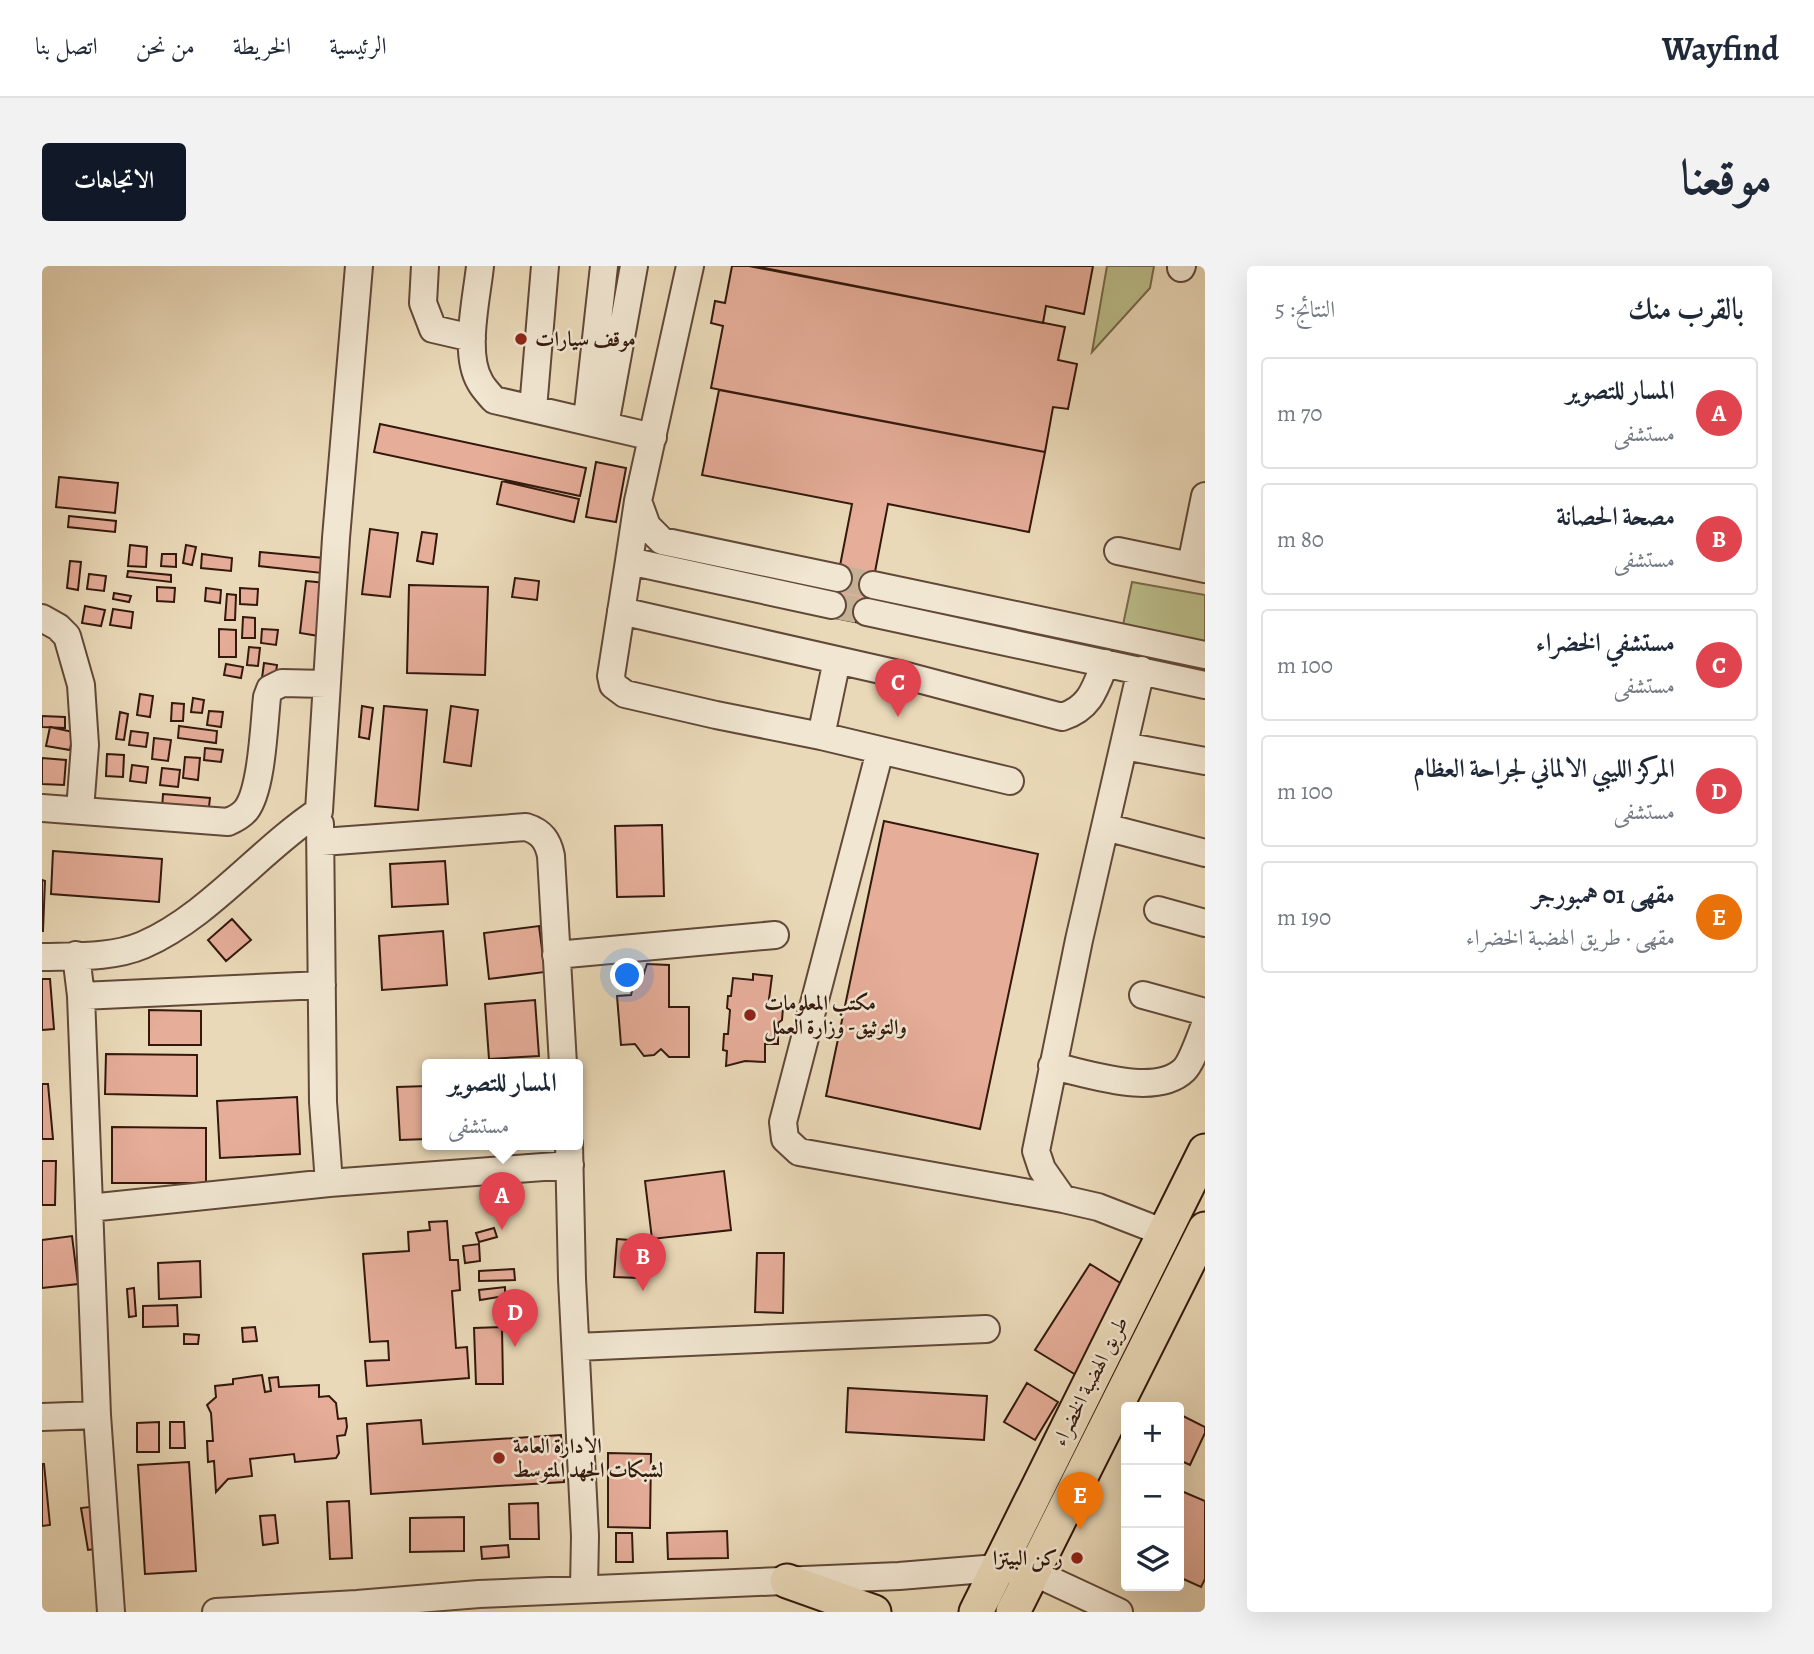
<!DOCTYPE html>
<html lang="ar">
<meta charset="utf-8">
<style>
body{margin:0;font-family:Alegreya,Amiri,serif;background:#f2f2f3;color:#1f2937;direction:rtl}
.controls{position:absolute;right:21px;bottom:21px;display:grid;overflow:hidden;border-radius:7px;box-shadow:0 7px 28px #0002}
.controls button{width:63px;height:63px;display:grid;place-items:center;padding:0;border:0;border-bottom:2px solid #e0e1e3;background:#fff;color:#1f2937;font:35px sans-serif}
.you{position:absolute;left:586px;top:710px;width:24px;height:24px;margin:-18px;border:5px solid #fff;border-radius:50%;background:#1a73e8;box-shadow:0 0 0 10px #1a73e833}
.badge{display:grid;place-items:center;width:46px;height:46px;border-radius:50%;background:#111827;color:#fff;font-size:23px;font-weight:700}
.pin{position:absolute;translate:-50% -58px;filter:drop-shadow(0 2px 4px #0008)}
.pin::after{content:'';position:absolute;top:37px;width:24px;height:21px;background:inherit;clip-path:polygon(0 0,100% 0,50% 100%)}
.popup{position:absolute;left:380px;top:793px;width:161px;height:91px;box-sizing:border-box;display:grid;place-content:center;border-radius:7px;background:#fff;filter:drop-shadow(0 2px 5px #0005);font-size:23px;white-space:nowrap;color:#747a83}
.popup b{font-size:26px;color:#1f2937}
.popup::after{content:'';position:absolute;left:50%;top:100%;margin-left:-14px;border:14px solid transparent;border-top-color:#fff}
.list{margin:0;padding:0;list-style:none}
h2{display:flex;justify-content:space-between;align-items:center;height:91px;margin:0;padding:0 28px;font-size:30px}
h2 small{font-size:23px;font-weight:400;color:#747a83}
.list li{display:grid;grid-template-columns:46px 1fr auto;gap:21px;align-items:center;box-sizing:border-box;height:112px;margin:0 14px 14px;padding:0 14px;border:2px solid #e0e1e3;border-radius:7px}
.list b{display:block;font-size:26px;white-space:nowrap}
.list p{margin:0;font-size:23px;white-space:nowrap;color:#747a83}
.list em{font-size:23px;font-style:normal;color:#747a83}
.icon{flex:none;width:38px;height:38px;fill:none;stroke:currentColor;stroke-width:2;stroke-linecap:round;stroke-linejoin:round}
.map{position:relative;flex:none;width:1163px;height:1346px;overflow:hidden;direction:ltr;border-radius:7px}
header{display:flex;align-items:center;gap:42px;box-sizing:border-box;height:98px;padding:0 35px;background:#fff;border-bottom:2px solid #e0e1e3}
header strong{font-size:33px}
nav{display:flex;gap:38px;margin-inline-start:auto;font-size:24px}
.intro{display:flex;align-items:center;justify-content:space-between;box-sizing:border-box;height:168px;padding:0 42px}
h1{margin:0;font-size:49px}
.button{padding:18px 32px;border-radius:7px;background:#111827;color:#fff;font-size:24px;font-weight:700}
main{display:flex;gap:42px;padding:0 42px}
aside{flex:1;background:#fff;border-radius:7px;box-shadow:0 7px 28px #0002}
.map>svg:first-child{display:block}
.green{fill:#bbbe8b;stroke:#776b4c;stroke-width:2}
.building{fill:#e6ad99;stroke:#33180d;stroke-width:2}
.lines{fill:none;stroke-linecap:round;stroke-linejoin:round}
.minor-tunnel{stroke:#c5b296;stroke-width:26;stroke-dasharray:26 13;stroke-linecap:butt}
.minor-casing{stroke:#614838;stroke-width:30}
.major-casing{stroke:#33180d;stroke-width:37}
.minor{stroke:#f1e6d1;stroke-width:26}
.major{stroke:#ead9b8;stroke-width:33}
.poi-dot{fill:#8f2418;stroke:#f1e6d1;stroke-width:2.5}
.labels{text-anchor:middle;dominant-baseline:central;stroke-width:5;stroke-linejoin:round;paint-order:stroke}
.poi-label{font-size:21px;font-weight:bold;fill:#33180d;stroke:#f1e6d1;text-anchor:start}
.street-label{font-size:21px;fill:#33180d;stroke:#f1e6d1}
</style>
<header>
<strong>Wayfind</strong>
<nav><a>الرئيسية</a><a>الخريطة</a><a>من نحن</a><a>اتصل بنا</a></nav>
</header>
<div class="intro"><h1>موقعنا</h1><a class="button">الاتجاهات</a></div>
<main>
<aside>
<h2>بالقرب منك<small>النتائج: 5</small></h2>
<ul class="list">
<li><span class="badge" style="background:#e0444e">A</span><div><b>المسار للتصوير</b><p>مستشفى</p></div><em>70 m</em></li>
<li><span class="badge" style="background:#e0444e">B</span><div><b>مصحة الحصانة</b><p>مستشفى</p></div><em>80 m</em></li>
<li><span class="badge" style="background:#e0444e">C</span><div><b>مستشفي الخضراء</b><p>مستشفى</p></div><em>100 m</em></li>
<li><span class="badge" style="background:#e0444e">D</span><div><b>المركز الليبي الالماني لجراحة العظام</b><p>مستشفى</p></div><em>100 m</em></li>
<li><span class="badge" style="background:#e8710a">E</span><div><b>مقهى 01 همبورجر</b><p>مقهى · طريق الهضبة الخضراء</p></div><em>190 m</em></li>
</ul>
</aside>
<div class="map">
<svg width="1163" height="1346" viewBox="0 0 1163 1346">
<rect width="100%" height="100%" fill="#ead9b8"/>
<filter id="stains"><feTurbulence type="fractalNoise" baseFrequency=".00286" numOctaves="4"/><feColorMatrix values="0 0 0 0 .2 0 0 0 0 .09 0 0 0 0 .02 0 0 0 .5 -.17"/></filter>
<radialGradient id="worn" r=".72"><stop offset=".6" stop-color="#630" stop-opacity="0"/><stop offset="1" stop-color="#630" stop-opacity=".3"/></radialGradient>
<path class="green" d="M1065,0H1112L1108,22L1050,86Z
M1090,316L1163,329V377L1081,359Z"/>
<path class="building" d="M690,0H707L1023,61L1016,94L1035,98L1026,143L1011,141L1003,186L669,122L681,60L669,57L673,35L683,37Z
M712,0H1051L1042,48L1004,40L1001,57Z
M677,124L1003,186L987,266L846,238L823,358L788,351L810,238L660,209Z
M338,158L544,202L538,230L332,186Z
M554,196L584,202L574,256L544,251Z
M17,211L76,217L73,247L14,241Z
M460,215L537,233L532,256L455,238Z
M27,250L74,255L73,266L26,261Z
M328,263L356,267L348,331L320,328Z
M380,266L395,268L391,298L375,295Z
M88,279L105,281L104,301L86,300Z
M144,279L154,281L150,299L141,297Z
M218,286L282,292L280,307L217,300Z
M120,288H134V301L119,300Z
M160,288L190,292L189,305L159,302Z
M28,295L39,296L36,324L25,322Z
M86,305L129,309V316L85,311Z
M47,308L64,310L62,325L45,323Z
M473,312L497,315L495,334L470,331Z
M264,315L284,317L277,370L258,367Z
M367,319L446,321L443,409L365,407Z
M115,321L133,322L132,336L115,335Z
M164,322L179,324L178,337L163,335Z
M198,322L216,323L215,339L198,338Z
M72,327L89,330L87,336L71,333Z
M185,328L194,329L193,354H183Z
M43,340L63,344L59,360L40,357Z
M71,343L91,346L89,362L68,359Z
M201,351L213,352V372H200Z
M177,363L194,364V391H177Z
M220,363L236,364L234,379L219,377Z
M207,381L218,382L216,400L205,399Z
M222,397L235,399L233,414L220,412Z
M184,398L201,401L199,412L182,409Z
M98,428L111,430L108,451L95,449Z
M151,432L162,434L160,447L149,446Z
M130,437L142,438L141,455H129Z
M320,440L331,442L327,473L317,471Z
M342,440L385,444L376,544L333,540Z
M409,440L436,444L429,500L402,496Z
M167,445L181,446L179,461L165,459Z
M78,446L86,448L82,474L74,473Z
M0,450L23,451V462L0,461Z
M137,460L175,465L174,477L136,472Z
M8,461L31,466L28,484L4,480Z
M89,465L106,467L104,481L87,479Z
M112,472L129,474L126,495L110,493Z
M163,482L181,484L179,496L162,494Z
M65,488L82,489L81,511L64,510Z
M143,491L158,492L156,514L141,512Z
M0,492L24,494L22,519L0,518Z
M90,499L106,501L104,517L88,515Z
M120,502L138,504L136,521L118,519Z
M121,528L168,532L166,549L120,544Z
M842,555L996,588L938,863L784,830Z
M620,559L622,630L575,631L573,560Z
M11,585L120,593L117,636L9,628Z
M403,595L406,638L350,641L348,598Z
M0,614L3,615L1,665H0Z
M190,653L209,674L184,695L166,674Z
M497,660L503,706L447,713L442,667Z
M401,665L405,719L340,724L337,670Z
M605,698L627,699V741H647V791H627L619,783L612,789L602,790L593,778L579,779L575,730L589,729L591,721L599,716Z
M711,708L730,710L726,741L741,742L740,754L736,757V778H723V796L703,795L684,800L685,785L681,784L682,768H686L688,744L685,742L686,730H689L691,712L711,714Z
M0,713H8L12,763L0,764Z
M493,734L497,790L447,793L443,738Z
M107,744L159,745V779H107Z
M64,788L155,789V830L63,828Z
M0,818H6L11,873H0Z
M385,820V873L358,874L355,821Z
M255,831L258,888L178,892L175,835Z
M70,861L164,862V917H70Z
M0,895H14L13,939H0Z
M682,905L689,964L610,973L603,915Z
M405,955L408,994H416L418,1024L410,1025L414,1082L425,1081L427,1112L325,1120L323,1095L347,1094L346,1075L328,1076L321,988L367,985L366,966L388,964L387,956Z
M452,962L455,971L437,976L434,967Z
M30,970L36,1018L0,1022V974Z
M575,973L601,975L597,1012L572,1011Z
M437,978L438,995L423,997L421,980Z
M715,987H742L741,1047L713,1046Z
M158,995L159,1031L117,1033L116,997Z
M1048,998L1088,1023L1034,1109L993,1084Z
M472,1003L473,1014L437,1015V1005Z
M463,1021V1030L438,1034L437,1024Z
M92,1022L94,1050L87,1051L85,1023Z
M135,1039L136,1060L101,1061V1040Z
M213,1061L215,1075L201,1076L200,1062Z
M460,1061L461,1118H434L432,1062Z
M142,1068L157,1069L156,1078H142Z
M220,1109L223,1126L229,1125L227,1112L236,1111L237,1121L277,1119V1131L287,1130L294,1137L296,1153L304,1152L305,1161L303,1169L295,1170L297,1187L294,1192L253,1196L252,1188L208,1193L210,1210L186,1213L174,1226L172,1195L166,1196L165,1175H171L169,1147L165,1139L174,1131L173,1120L191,1118V1113Z
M985,1117L1016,1136L993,1174L962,1156Z
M806,1122L945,1130L942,1174L804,1166Z
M1137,1148L1163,1161V1167L1148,1199L1137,1194Z
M379,1154L381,1178L519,1169L522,1216L329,1228L325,1158Z
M117,1156V1186H95V1157Z
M128,1156H142L143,1182H128Z
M566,1187L609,1188L608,1262L566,1261Z
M147,1196L154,1305L103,1308L96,1199Z
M0,1198H2L8,1259L0,1260Z
M1137,1224L1163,1235V1313L1159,1321L1137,1311Z
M307,1235L310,1292L288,1293L285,1236Z
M496,1237L497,1273H468L467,1238Z
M72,1238L78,1280L46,1284L39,1242Z
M233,1249L236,1277L221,1279L218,1250Z
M422,1251V1285L368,1286V1252Z
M685,1265L686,1292L626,1293L625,1267Z
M574,1267H590L591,1296H574Z
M466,1279L467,1291L440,1293L439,1281Z"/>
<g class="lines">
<path class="minor-tunnel" d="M796,312L831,319
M790,339L825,346"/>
<defs>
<path id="minor" d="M383,0L381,37L391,63L430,72
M438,0C435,31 421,88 438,116C441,122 447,128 452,134L611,171
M648,0L596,235L587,295L790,339
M1139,2L1140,0
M491,143L503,0
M545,154L562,0
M563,159L592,0
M596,235L605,260L620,275L796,312
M1076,285L1163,303
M587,295L569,410L571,419L583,428L674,449L779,470L968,515
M1149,299L1163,230
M831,319L1163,389
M579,345L861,409L1020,451C1048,442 1053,423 1063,397
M825,346L1163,419
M0,352L16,361L25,370L39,419L43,479L38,544
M1099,404L1037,674L994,885L1000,903L1021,933L1056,941L1123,967
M779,470L795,394
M1082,480L1163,495
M838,485L741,856L743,873L757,886L1021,933
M0,542L186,556C193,553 199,550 204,544C220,524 222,458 225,431L228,423L240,417L284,418
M278,558L281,836L287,917
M1063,561L1163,587
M280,576L484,561C500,566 506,575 509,590L521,798
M1116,644L1163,657
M34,689L39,730L55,1149L69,1346
M514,689L733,669
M0,691C32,690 71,692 101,679C166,651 218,584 277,545L294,272L317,0
M1101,729L1163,746
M39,730L280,719
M1010,800C1045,807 1113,832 1142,804C1150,796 1158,771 1163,759
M527,878L530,1013L543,1270L542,1322
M47,942L287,917L528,899
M534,1081L944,1063
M0,1151L55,1149
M174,1346L315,1338L437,1328L857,1310L955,1302L991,1306L1077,1346"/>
<path id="major" d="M745,1315L832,1346
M934,1346L1163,885
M971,1346L1163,963"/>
</defs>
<use href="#minor" class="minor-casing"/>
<use href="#major" class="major-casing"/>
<use href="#minor" class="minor"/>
<use href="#major" class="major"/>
</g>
<g class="poi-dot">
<circle cx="479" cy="73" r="7"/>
<circle cx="708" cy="749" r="7"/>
<circle cx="457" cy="1192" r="7"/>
<circle cx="1035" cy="1292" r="7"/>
</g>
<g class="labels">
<g class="poi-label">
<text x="493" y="73">موقف سيارات</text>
<text x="722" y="737">مكتب المعلومات<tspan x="722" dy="24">والتوثيق- وزارة العمل</tspan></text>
<text x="471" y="1180">الادارة العامة<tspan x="471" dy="24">لشبكات الجهد المتوسط</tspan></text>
<text x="1021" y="1292" text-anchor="end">ركن البيتزا</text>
</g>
<g class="street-label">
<text transform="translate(1048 1115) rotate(-63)">طريق الهضبة الخضراء</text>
</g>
</g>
<rect width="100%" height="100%" filter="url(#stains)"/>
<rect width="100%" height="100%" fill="url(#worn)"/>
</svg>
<div class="controls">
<button>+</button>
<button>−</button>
<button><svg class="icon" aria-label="layers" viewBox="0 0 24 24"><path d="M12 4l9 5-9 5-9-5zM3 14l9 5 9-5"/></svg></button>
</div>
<div class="you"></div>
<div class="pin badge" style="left:460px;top:964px;background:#e0444e">A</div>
<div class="popup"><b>المسار للتصوير</b>مستشفى</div>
<div class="pin badge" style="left:601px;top:1025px;background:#e0444e">B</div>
<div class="pin badge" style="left:856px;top:451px;background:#e0444e">C</div>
<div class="pin badge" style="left:473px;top:1081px;background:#e0444e">D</div>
<div class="pin badge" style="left:1038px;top:1264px;background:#e8710a">E</div>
</div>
</main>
